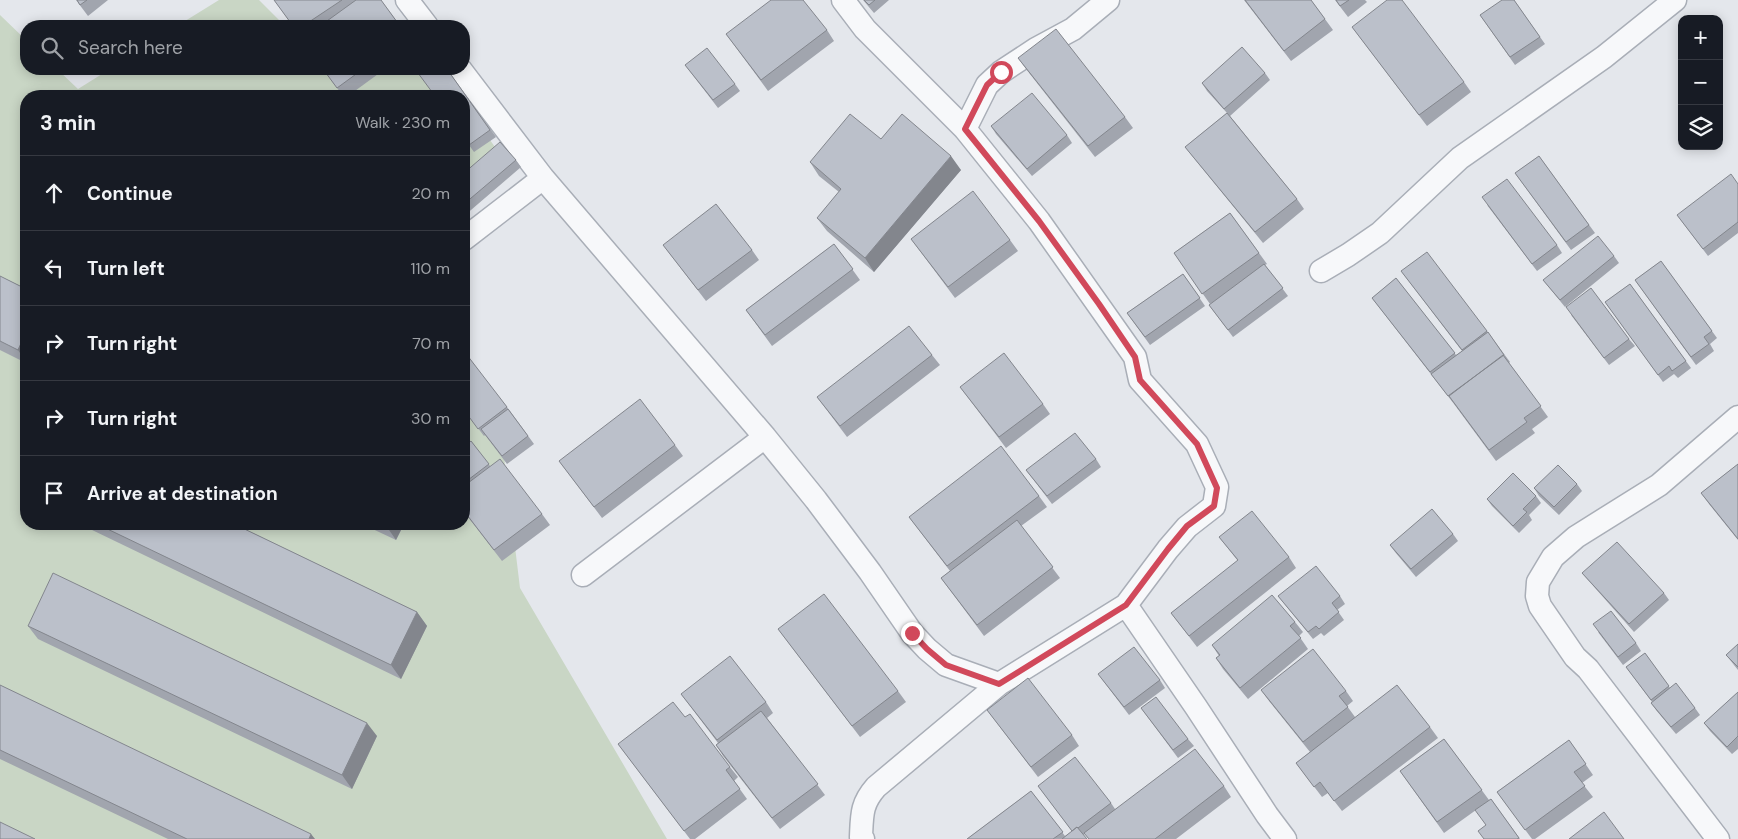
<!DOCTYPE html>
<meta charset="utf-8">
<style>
body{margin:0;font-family:"DM Sans",sans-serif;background:#242831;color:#f1f3f6}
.controls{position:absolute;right:15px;top:15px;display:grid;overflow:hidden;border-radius:10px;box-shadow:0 2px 12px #0003}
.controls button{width:45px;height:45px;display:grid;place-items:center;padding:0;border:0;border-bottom:1px solid #363941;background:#171b24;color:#f1f3f6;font:25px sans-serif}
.stop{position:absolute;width:15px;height:15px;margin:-11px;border:4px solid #d1495b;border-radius:50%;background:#fff}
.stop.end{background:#d1495b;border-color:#fff;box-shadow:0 1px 5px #0008}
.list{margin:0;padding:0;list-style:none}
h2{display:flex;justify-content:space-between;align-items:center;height:65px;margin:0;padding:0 20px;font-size:21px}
h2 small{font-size:16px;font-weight:400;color:#9ea1a6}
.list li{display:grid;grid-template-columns:32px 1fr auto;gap:15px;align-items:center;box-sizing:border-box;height:75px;padding:0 20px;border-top:1px solid #363941}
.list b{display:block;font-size:19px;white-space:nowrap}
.list em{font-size:16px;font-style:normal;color:#9ea1a6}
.icon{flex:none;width:28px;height:28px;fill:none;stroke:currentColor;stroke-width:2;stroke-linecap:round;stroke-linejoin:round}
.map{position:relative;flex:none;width:1738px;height:839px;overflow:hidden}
.search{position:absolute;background:#171b24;box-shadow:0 2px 12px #0003;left:20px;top:20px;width:450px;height:55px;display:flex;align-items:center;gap:12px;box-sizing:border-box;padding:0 18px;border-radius:20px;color:#9ea1a6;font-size:19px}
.panel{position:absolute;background:#171b24;box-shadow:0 2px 12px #0003;left:20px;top:90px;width:450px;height:440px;border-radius:20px}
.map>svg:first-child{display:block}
.green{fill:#c9d6c5}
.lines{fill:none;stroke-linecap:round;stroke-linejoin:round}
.minor-casing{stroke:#a9aeb7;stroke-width:25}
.minor{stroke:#f7f8fa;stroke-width:22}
.wall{fill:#a1a5ae}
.shaded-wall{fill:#83868d}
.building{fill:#bbc0ca;stroke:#83868d}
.route{stroke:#d1495b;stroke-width:6}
</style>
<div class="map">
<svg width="1738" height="839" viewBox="0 0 1738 839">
<rect width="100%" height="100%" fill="#e4e7ec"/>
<path class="green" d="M219,0H259L285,26H177Z
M0,15L26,40V69H57L78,89L110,69H440L459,96H26V524H464V404L504,456L520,588L667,839H0Z
M464,103L509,167L464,204Z"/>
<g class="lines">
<defs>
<path id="minor" d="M407,0L427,26
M843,0L865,29L965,129L1039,221L1135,357L1140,380L1197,444L1217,487L1214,506L1187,527L1168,549L1126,605L999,684L876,787C861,804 862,815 861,837L863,839
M460,69L543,178L765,437L816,500L870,572L912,633L927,649L946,665L999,684
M965,129L987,85L1001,72L1036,49L1073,29L1108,0
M464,239L543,178
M1321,271L1348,255L1380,233L1460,158L1604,57L1675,0
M583,575L765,437
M1126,605L1196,707L1267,815L1285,839
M1718,839L1588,669L1575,657L1540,606L1537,596L1538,582L1553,557L1576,537L1659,485L1738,417"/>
</defs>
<use href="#minor" class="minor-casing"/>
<use href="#minor" class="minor"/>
</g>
<path class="wall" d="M76,0H108L88,16Z
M274,0H381L400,26H293Z
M863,0H889L874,13Z
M1244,0H1311L1333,30L1291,61Z
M1335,0H1365L1367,2L1348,17Z
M1514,0L1545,44L1515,65L1480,15Z
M1352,27L1464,82L1471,92L1427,126Z
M827,30L834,41L768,91L726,34Z
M1018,58L1125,117L1133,128L1095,157L1026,69Z
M685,65L735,84L740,91L718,108Z
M323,69H385L348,96H343Z
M447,69L496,137L474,152L464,138Z
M1265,73L1270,80L1230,116L1297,199L1304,209L1263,243L1193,157L1185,147L1227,113L1207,91L1202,83Z
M991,126L1067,135L1072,143L1032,176L996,134Z
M881,139L961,170L874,272L827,231L817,218L839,192L819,176L810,162Z
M1539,156L1595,233L1571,250L1515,173Z
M516,160L521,167L464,216V173Z
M1738,184V233L1708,256L1677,215Z
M1487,205L1557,245L1562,253L1537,271Z
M1230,213L1267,264L1265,265L1288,296L1233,337L1209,305L1225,294L1210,304L1174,253Z
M911,239L1010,240L1018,251L955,298Z
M834,244L860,280L772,346L746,310Z
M663,245L752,250L759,260L706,301Z
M1614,256L1619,263L1565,307L1543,280Z
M1661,261L1717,338L1710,344L1714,351L1696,365L1635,280Z
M1401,271L1487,331L1510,362L1509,363L1548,417L1532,429L1535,433L1496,461L1454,404L1372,298L1396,278L1456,355L1462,351Z
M1183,274L1205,306L1150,345L1127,313Z
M0,276L26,289V363L0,350Z
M1630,284L1691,368L1678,378L1674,374L1663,382L1605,302Z
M1571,315L1629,339L1635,346L1609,365Z
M932,355L940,365L847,437L817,397Z
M464,357L507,407L534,444L507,464L485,435L484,436L464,410Z
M960,387L1043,404L1050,414L1006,448Z
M471,441L490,466L542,514L550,525L502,561L464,512V447Z
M675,445L683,456L602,518L559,461Z
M1096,459L1101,467L1052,504L1026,470Z
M1738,464V540L1709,504L1701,493Z
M1577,484L1582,491L1559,515L1539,496L1534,488Z
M1039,496L1047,507L1021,526L1060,578L984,636L941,578L950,571L909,517Z
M1536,496L1541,503L1529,515L1532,520L1519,533L1492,506L1487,499Z
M86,524H234L417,612L427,626L401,679L90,529Z
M362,524H404L396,540Z
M1453,534L1458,541L1416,577L1395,552L1390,545Z
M1219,537L1289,557L1296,568L1197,647L1171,613L1238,561Z
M1582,573L1664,593L1669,600L1634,632L1588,580Z
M1278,596H1340L1345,604L1337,610L1344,620L1324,636L1321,633L1313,639Z
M1295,622L1303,632L1299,636L1308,649L1248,699L1223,669L1216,658L1219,656L1212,645Z
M28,626L377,736L352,789L38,639Z
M778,629L898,691L906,702L860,737Z
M1598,632L1636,643L1641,651L1623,665Z
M1738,644V670L1726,655Z
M1645,653L1670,688L1695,708L1700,715L1676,734L1656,710L1651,703L1652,702L1626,667Z
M1098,674L1160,680L1165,688L1129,715Z
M0,685L315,839H168L0,759Z
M1261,690L1346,691L1353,701L1347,706L1355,717L1430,727L1438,738L1342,811L1328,793L1322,797L1296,763L1310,752L1269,701Z
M1738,692V749L1732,754L1710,731L1704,723Z
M681,694L766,702L773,713L767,718L825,795L780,829L723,756L716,745L718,743Z
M1141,708L1188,739L1194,746L1178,758Z
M987,710L1072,735L1079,746L1038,777Z
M685,717L730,767L738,777L734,781L747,799L695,839H690L618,744Z
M1444,739L1489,800L1491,799L1520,839H1484L1486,825L1476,810L1444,833L1400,771Z
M1569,740L1593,775L1582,783L1593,797L1535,839H1532L1497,792Z
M1038,786L1111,803L1115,809L1224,786L1231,797L1176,839H1089L1085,834L1083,835L1087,839H967L1031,791L1065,836L1072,831Z"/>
<path class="shaded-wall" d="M951,156L961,170L874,272L865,258Z
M26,332V362L18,350Z
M388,524H404L396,540L387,527Z
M417,612L427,626L401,679L391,665Z
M367,723L377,736L352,789L342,775Z
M311,834L315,839H309Z"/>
<path class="building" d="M77,0H87L80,5Z
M274,0H342L303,26H293Z
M356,0H381L400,26H320Z
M771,0H803L827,30L761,80L726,34Z
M864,0H875L869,5Z
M1245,0H1311L1325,19L1284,51Z
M1336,0H1349L1340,6Z
M1387,0H1402L1464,82L1419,115L1352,27Z
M1502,0H1514L1540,37L1510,57L1480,15Z
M1056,29L1125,117L1088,146L1018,58Z
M1242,47L1265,73L1224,109L1202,83Z
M707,48L735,84L713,100L685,65Z
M323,69H363L337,88Z
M415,69H447L490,130L469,145L464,138V96H435Z
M1032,93L1067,135L1027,169L991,126Z
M1227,113L1297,199L1255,232L1185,147Z
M850,114L881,139L902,114L951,156L865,258L817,218L841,189L810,162Z
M500,142L516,160L464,204V173Z
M1539,156L1589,225L1566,242L1515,173Z
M1731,174L1738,184V222L1703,249L1677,215Z
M1507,179L1557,245L1532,264L1482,197Z
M973,191L1010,240L948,287L911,239Z
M716,204L752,250L698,290L663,245Z
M1230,213L1259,253L1202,294L1174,253Z
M1598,236L1614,256L1560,300L1543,280Z
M834,244L853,269L765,335L746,310Z
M1427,252L1487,331L1462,350L1401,271Z
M1661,261L1712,331L1704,337L1709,344L1691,357L1635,280Z
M1264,264L1283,288L1228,330L1209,305Z
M1183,274L1200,298L1145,337L1127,313Z
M0,276L26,289V332L18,350L0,341Z
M1396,278L1455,353L1430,372L1372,298Z
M1630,284L1686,361L1672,371L1669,366L1658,375L1605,302Z
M1591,288L1629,339L1604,358L1566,307Z
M909,326L932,355L840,426L817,397Z
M1488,332L1504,355L1448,396L1431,374Z
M1004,353L1043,404L999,437L960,387Z
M467,355L507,407L478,429L464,410V357Z
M1503,355L1541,406L1524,418L1527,422L1489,450L1449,396Z
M640,399L675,445L594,507L559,461Z
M508,409L528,436L502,456L481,429Z
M1075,433L1096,459L1047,496L1026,470Z
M471,441L489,464L464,483V447Z
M1001,446L1039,496L947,566L909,517Z
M500,459L542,514L494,550L464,511V486Z
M1738,464V539L1701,493Z
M1558,465L1577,484L1554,507L1534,488Z
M1513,473L1536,496L1523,509L1527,512L1513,526L1487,499Z
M1432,509L1453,534L1411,569L1390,545Z
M1252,511L1289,557L1189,636L1171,613L1238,560L1219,537Z
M1017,520L1053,567L977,625L941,578Z
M97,524H234L417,612L391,665Z
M381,524H388L387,527Z
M1617,542L1664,593L1629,624L1582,573Z
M1316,566L1340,596L1332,603L1339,612L1319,629L1316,626L1308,632L1278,596Z
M53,573L367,723L342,775L28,626Z
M824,594L898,691L852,726L778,629Z
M1272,595L1295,622L1290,626L1301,638L1240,688L1216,658L1220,655L1212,645Z
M1611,611L1636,643L1618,657L1593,624Z
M1738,644V667L1726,655Z
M1134,647L1160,680L1124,707L1098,674Z
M1313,649L1346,691L1339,696L1348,707L1303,742L1261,690Z
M1645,653L1669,686L1651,700L1626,667Z
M730,656L766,702L717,740L681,694Z
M1028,678L1072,735L1031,767L987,710Z
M1676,683L1695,708L1671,727L1651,703Z
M0,685L311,834L309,839H187L0,750Z
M1397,685L1430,727L1334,801L1320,782L1314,787L1296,763Z
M1738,692V736L1727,747L1704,723Z
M1156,697L1188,739L1173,750L1141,708Z
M673,702L685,717L690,714L730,767L726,770L740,789L684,831L618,744Z
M761,711L818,784L772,818L716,745Z
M1444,739L1482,790L1437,822L1400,771Z
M1569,740L1586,764L1574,772L1585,786L1525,830L1497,792Z
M1195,749L1224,786L1155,839H1089L1084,833Z
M1075,757L1111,803L1078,828L1077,827L1072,831L1038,786Z
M1031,791L1063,832L1053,839H967Z
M1491,799L1519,838L1517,839H1484L1478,831L1486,825L1475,810Z
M1604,812L1624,839H1569Z
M0,822L35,839H0Z
M1077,827L1087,839H1062Z"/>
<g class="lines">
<path class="route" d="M912,633L927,649L946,665L999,684L1126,605L1168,549L1187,526L1214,506L1217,488L1197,444L1140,380L1135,357L1099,304L1039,221L965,129L987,85L1001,72"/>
</g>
</svg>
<div class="controls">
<button>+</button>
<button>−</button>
<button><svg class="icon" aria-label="layers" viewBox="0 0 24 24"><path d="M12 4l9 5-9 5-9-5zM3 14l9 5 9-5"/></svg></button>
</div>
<div class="stop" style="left:1001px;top:72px"></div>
<div class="stop end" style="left:912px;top:633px"></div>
<div class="search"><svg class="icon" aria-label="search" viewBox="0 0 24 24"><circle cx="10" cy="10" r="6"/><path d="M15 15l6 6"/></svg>Search here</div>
<section class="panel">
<h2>3 min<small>Walk · 230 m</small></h2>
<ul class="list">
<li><svg class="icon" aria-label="ahead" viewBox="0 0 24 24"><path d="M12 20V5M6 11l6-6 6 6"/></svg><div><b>Continue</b></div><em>20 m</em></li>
<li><svg class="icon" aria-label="left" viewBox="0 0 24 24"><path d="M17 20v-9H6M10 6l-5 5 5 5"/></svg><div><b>Turn left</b></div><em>110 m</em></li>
<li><svg class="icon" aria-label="right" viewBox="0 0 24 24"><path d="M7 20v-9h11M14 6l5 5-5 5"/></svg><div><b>Turn right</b></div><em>70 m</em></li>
<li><svg class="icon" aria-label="right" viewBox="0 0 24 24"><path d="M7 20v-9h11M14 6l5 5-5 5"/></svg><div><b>Turn right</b></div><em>30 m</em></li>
<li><svg class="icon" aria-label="arrive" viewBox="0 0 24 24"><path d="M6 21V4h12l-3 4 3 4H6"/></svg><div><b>Arrive at destination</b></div></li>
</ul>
</section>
</div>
